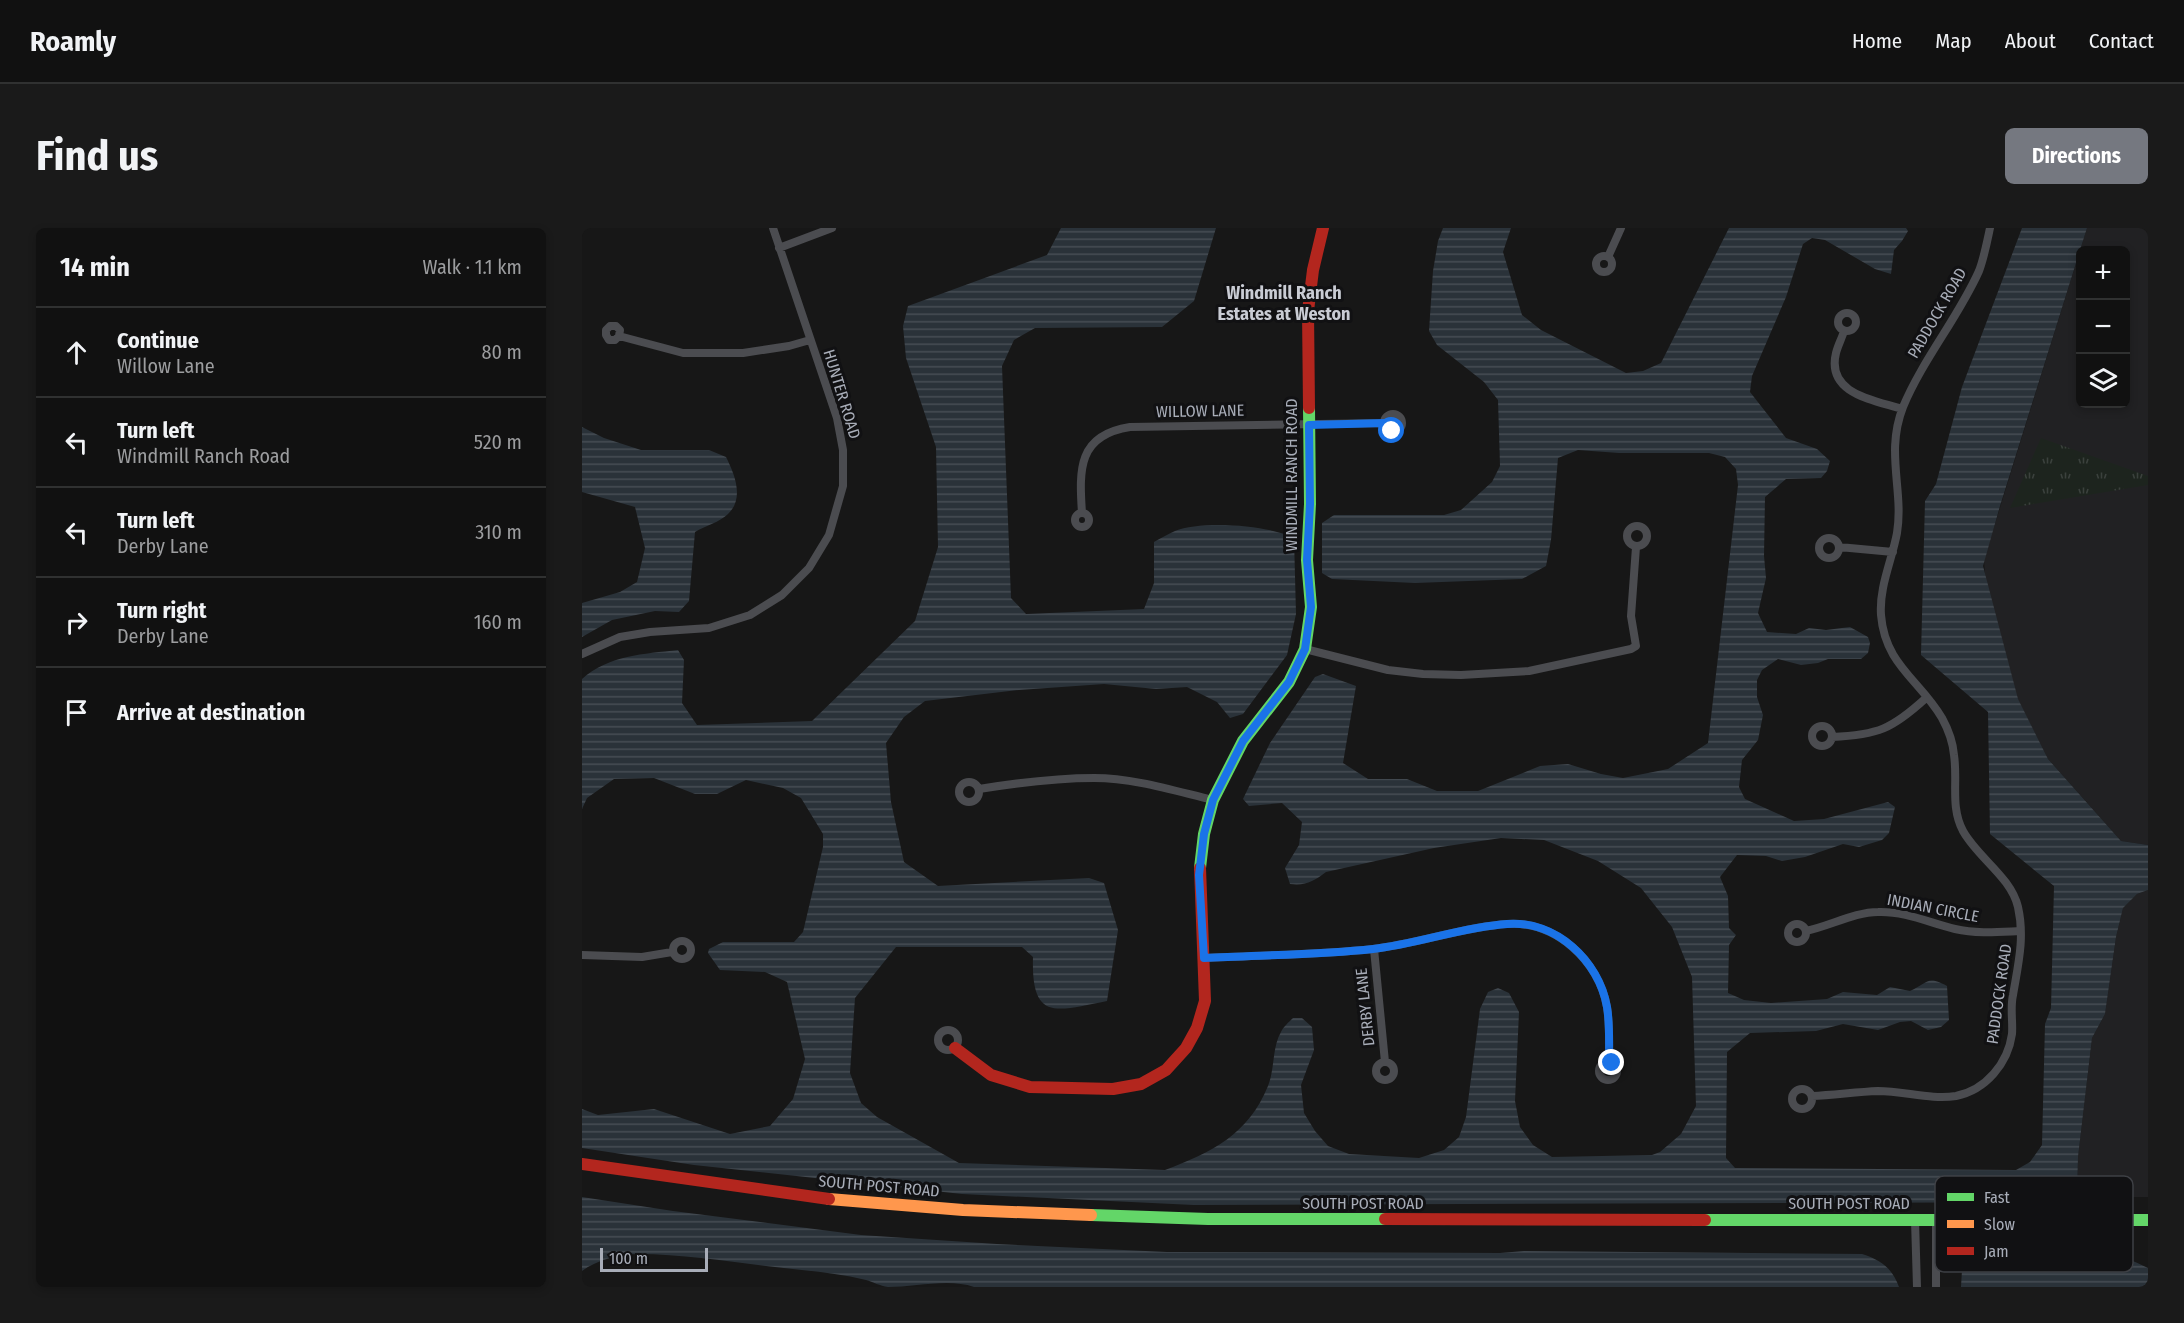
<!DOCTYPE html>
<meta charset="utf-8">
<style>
body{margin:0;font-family:"Fira Sans Condensed",sans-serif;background:#1a1a1a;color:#f1f3f6}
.controls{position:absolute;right:18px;top:18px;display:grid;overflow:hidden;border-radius:9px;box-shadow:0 3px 9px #0003}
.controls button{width:54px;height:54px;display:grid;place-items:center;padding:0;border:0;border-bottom:2px solid #303131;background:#111;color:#f1f3f6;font:30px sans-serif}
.scale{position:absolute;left:18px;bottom:15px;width:108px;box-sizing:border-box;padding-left:6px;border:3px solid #a8adb8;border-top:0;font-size:16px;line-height:21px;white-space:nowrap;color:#a8adb8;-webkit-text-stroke:4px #111113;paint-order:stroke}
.stop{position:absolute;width:18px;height:18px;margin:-14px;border:4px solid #1a73e8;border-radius:50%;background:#fff}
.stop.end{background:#1a73e8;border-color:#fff;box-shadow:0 2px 6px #0008}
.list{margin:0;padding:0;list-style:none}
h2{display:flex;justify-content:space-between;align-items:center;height:78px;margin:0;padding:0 24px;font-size:26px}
h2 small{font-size:20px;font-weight:400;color:#9c9d9f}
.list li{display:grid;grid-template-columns:39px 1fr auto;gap:18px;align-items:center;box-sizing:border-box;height:90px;padding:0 24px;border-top:2px solid #303131}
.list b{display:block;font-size:22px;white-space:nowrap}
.list p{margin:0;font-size:20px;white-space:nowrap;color:#9c9d9f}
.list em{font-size:20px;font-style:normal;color:#9c9d9f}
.icon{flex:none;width:33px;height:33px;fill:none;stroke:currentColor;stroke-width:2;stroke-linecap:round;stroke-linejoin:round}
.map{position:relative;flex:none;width:1566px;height:1059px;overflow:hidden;border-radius:9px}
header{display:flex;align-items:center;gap:36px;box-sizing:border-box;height:84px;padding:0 30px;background:#111;border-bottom:2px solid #303131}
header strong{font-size:28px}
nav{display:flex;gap:33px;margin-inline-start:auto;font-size:21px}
.intro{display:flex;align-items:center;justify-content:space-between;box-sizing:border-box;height:144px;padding:0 36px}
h1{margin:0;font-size:42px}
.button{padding:15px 27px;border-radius:9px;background:#757880;color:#fff;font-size:21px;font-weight:700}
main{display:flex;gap:36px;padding:0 36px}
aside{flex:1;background:#111;border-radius:9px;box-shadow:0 3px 9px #0003}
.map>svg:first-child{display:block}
.built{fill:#212123;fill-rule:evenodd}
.grass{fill:url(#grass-tufts)}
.water{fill:url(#water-rules)}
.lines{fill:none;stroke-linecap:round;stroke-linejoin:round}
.street{stroke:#4b4c50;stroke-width:8}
.fast{stroke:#63d668;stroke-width:12}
.slow{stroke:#ff974d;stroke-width:12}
.jam{stroke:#b3261e;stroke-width:12}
.route{stroke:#1a73e8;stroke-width:8}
.labels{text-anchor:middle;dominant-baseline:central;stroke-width:6;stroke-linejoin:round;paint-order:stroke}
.street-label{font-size:16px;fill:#a8adb8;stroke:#111113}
.neighbourhood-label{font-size:18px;font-weight:bold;fill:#c9ccd4;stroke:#111113}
.key{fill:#111113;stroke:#3e4045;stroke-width:1.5}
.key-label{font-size:16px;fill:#a8adb8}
</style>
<header>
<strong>Roamly</strong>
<nav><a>Home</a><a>Map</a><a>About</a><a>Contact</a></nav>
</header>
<div class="intro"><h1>Find us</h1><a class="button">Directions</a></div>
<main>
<aside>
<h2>14 min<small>Walk · 1.1 km</small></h2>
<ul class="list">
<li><svg class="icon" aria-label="ahead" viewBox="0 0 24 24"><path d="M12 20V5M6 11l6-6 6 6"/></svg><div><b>Continue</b><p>Willow Lane</p></div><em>80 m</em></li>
<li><svg class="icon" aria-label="left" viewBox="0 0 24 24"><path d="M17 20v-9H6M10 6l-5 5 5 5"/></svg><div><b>Turn left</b><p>Windmill Ranch Road</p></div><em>520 m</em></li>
<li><svg class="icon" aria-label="left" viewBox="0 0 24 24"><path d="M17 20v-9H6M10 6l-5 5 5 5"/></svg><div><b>Turn left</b><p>Derby Lane</p></div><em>310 m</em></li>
<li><svg class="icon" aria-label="right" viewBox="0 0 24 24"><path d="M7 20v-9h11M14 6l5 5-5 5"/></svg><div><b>Turn right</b><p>Derby Lane</p></div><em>160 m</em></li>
<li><svg class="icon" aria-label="arrive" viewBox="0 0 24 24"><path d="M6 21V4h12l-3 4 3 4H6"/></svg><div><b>Arrive at destination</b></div></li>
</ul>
</aside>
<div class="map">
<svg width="1566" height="1059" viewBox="0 0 1566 1059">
<defs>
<pattern id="grass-tufts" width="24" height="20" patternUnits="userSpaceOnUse" patternTransform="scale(1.5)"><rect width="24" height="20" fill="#1d241e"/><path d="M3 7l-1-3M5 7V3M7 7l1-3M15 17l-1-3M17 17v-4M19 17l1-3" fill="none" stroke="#3b413d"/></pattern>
<pattern id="water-rules" width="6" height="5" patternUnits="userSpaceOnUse" patternTransform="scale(1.5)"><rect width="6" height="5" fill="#2a3239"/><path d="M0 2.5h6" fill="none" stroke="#464d54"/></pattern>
</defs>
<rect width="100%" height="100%" fill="#171717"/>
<path class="built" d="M1505,0H1566V617L1539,613L1466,531L1435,470L1404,362L1402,331ZM1498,22H1544V176H1498Z
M1566,662V969H1495L1496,929L1510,810L1523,786L1534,709L1541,680L1555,666Z"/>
<path class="grass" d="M1459,210L1566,248V257L1428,280Z"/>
<path class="water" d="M479,0H634L612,73L580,99L453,100L432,112L420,138L429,370L444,386L562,381L572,355V314C579,310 586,306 593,303C620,292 687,297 712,310L714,386L705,427L661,486L648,490L635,474L605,459L574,461L522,456L437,462L343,473L322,489L304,515L309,574L322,634L356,658L507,650L522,655L536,702L525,773C474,783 449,794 451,729L440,719H314L273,770L268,845L279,875L295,889L377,935L583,942C630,924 666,907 686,858C693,841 690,819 699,804C701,799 707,794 711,790H720L730,799L732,822L719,857L722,885L733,903L746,918L767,926L837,930L862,922L877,909L884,889L898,781L906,764L916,760L927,765L937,784L933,873L938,899L951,917L970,929L1070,927L1078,924L1099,906L1114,878L1110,749L1090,699L1059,660L1016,633L962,612L919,610L852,620L744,644C732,653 724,658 708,656L703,640L717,617L720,594L700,575L667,578L661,571L688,515L733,449L741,446L774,458L761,535L786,551H825L855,563H896L958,538L986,536L1019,546L1041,550L1086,541L1126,515L1156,257L1154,241L1143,229L1127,225H1037L996,222L976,230L969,312L964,338L940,351L833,355L750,351L740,345V295L752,287H862L879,282L910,254L918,238L916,172L902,154L855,117L847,103L851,43L856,13L861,0H929L921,24L940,87L959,102L1044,145L1061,143L1079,135L1147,0H1324L1326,3L1320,13L1312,22L1309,46L1293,41L1243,12L1230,10L1221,16L1204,69L1170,148L1168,164L1204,210L1235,221L1248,233L1245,243L1239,250L1204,251L1183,269L1182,328L1184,350L1176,385L1185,404L1214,406L1227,400L1244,402L1268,399L1286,409L1288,415L1286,425L1279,431H1246L1236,435L1219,437L1196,431L1180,442L1175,452V469L1181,487L1176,512L1160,532L1157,559L1163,571L1212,593L1242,591L1306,574L1313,579L1307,605L1300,612L1277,619L1261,616L1223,629L1200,633L1184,628L1155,627L1138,649L1146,668L1147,700L1154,707L1147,717L1146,765L1162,772L1189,775L1245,771L1261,764L1295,767L1308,759L1328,763C1347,755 1344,747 1365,758L1367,792L1359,799L1346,802L1329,793L1318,794L1296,802L1261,796L1234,803L1168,805L1145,824L1144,930L1153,940L1434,942L1448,934L1460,917L1463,796L1469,780L1472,658L1408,606L1406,484L1339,427L1343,273L1354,256L1380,159L1440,0H1505L1418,278L1401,338L1436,471L1466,531L1539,613L1566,617V662L1555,666L1541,680L1534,709L1523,786L1510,810L1496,929L1495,969L1491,974L612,977L380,966L112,937L0,920V881L16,887L72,881L148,906L188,898L211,871L223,831L205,754L183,744L138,742L126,725L127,721L141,714H212L221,704L241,619V606L219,570L201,560L164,552L135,566H113L72,550L32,551L5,570L0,581V451C27,427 62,426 96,422L102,432L100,475L115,497L230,493L333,393L356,319L354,219L324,130L321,98L326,78L465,27Z
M0,199L22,210L59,222H127L144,229C152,245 163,270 146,286C138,294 123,298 113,304L107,373L97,384L73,383L30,392L0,409V375L38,364L55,354L63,320L53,279L0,264Z
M0,969L91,983L279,1007L415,1016L585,1024L918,1025L942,1023L1280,1026C1299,1032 1310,1040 1317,1059H392C367,1050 333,1059 306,1059C298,1058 291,1054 284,1052C251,1044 217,1042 184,1038C142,1033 99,1026 56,1026C37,1026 15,1032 0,1043Z
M1485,1016L1490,1024C1525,1025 1534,1024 1566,1040V1059H1379L1380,1042L1407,1024Z"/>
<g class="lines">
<path class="street" d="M197,20L250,0
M1014 36a8 8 0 1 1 16 0a8 8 0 1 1-16 0Z
M1026,29L1039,0
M1256 94a9 9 0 1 1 18 0a9 9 0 1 1-18 0Z
M1262,103C1260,110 1256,117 1254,125C1244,166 1292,172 1320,181
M37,108L38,102L34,98H28L24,102V107L27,112H33L37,108L101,125H161L207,118L228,112
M802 195a9 9 0 1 1 18 0a9 9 0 1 1-18 0Z
M500,285C497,241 496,207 548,199L803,195
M493 292a7 7 0 1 1 14 0a7 7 0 1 1-14 0Z
M1045 308a10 10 0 1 1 20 0a10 10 0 1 1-20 0Z
M1237 320a10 10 0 1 1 20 0a10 10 0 1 1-20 0Z
M1257,319L1311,324
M723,421L806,442L841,446L879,447L947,443L1049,421L1054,418L1049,388L1054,319
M0,426L38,409L68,404L127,400L168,387L200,367L227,340L247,307L261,258V222L255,190L191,0
M1230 508a10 10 0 1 1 20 0a10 10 0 1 1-20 0Z
M1250,509C1296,507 1310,501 1344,470
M377 564a10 10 0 1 1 20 0a10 10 0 1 1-20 0Z
M397,561C434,555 474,550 512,550C552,550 593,563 631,572
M1206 705a9 9 0 1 1 18 0a9 9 0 1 1-18 0Z
M1224,703C1248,698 1273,684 1296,684C1323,683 1348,695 1373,701C1395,706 1416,704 1438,703
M91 722a9 9 0 1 1 18 0a9 9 0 1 1-18 0Z
M792,721L803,834
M0,727L60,729L90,724
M622,730C678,727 735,727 791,721C836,716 880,699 925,696C974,693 1017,733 1025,779C1028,797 1027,816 1027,834
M356 812a10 10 0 1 1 20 0a10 10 0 1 1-20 0Z
M794 843a9 9 0 1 1 18 0a9 9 0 1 1-18 0Z
M1017 843a9 9 0 1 1 18 0a9 9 0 1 1-18 0Z
M1210 871a10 10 0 1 1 20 0a10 10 0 1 1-20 0Z
M1230,868C1252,867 1274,864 1296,863C1322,863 1349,872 1374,868C1404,862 1426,835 1430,806C1431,793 1428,780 1431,767C1436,737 1443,710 1436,679C1429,649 1396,630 1381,603C1368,579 1376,553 1372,527C1371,515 1366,501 1360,490C1338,452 1303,437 1299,387C1297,359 1310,332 1315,305C1322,262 1303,225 1321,179C1341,131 1376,90 1397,43C1402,30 1405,14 1408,0
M1333,992L1335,1059
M1354,992V1059"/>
<path class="fast" d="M618,640L622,606L631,572L661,513L707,454L723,421L729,379L725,332L728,276L727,180
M509,987L626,991H803
M1123,992H1566"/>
<path class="slow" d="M247,971L381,982L509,987"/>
<path class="jam" d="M727,180L726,83L731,42L741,0
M373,820L409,847L448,859L531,861L559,856L584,842L604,820L615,800L623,773L618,640
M0,936L247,971
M803,991L1123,992"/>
</g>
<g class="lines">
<path class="route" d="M810,203L805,200L803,195L727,197L728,276L725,332L729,379L723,421L707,454L661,513L631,572L622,606L617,647L622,730C678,727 735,727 791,721C836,716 880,699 925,696C974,692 1017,733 1025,779C1028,797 1027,816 1027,834L1030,835"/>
</g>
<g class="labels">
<g class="street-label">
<text transform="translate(1355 85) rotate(-60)">PADDOCK ROAD</text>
<text transform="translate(260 166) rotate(73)">HUNTER ROAD</text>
<text transform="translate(618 183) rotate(-1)">WILLOW LANE</text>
<text transform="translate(709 247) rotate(-90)">WINDMILL RANCH ROAD</text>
<text transform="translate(1351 680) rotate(11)">INDIAN CIRCLE</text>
<text transform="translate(1417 766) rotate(-82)">PADDOCK ROAD</text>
<text transform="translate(783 779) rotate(-96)">DERBY LANE</text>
<text transform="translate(297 958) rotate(5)">SOUTH POST ROAD</text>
<text x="781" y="975">SOUTH POST ROAD</text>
<text x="1267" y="975">SOUTH POST ROAD</text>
</g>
<g class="neighbourhood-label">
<text x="702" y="65">Windmill Ranch<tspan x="702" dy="21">Estates at Weston</tspan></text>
</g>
</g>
<rect x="1353" y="948" width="198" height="96" rx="9" class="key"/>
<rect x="1365" y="965" width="27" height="8" fill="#63d668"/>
<rect x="1365" y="992" width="27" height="8" fill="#ff974d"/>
<rect x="1365" y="1019" width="27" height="8" fill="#b3261e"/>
<g class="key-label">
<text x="1402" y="975">Fast</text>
<text x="1402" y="1002">Slow</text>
<text x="1402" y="1029">Jam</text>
</g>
</svg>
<div class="controls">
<button>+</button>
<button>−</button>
<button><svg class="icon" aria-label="layers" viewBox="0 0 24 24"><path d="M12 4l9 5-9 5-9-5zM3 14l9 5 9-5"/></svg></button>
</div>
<div class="scale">100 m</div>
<div class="stop" style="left:810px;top:203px"></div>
<div class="stop end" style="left:1030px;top:835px"></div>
</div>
</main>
